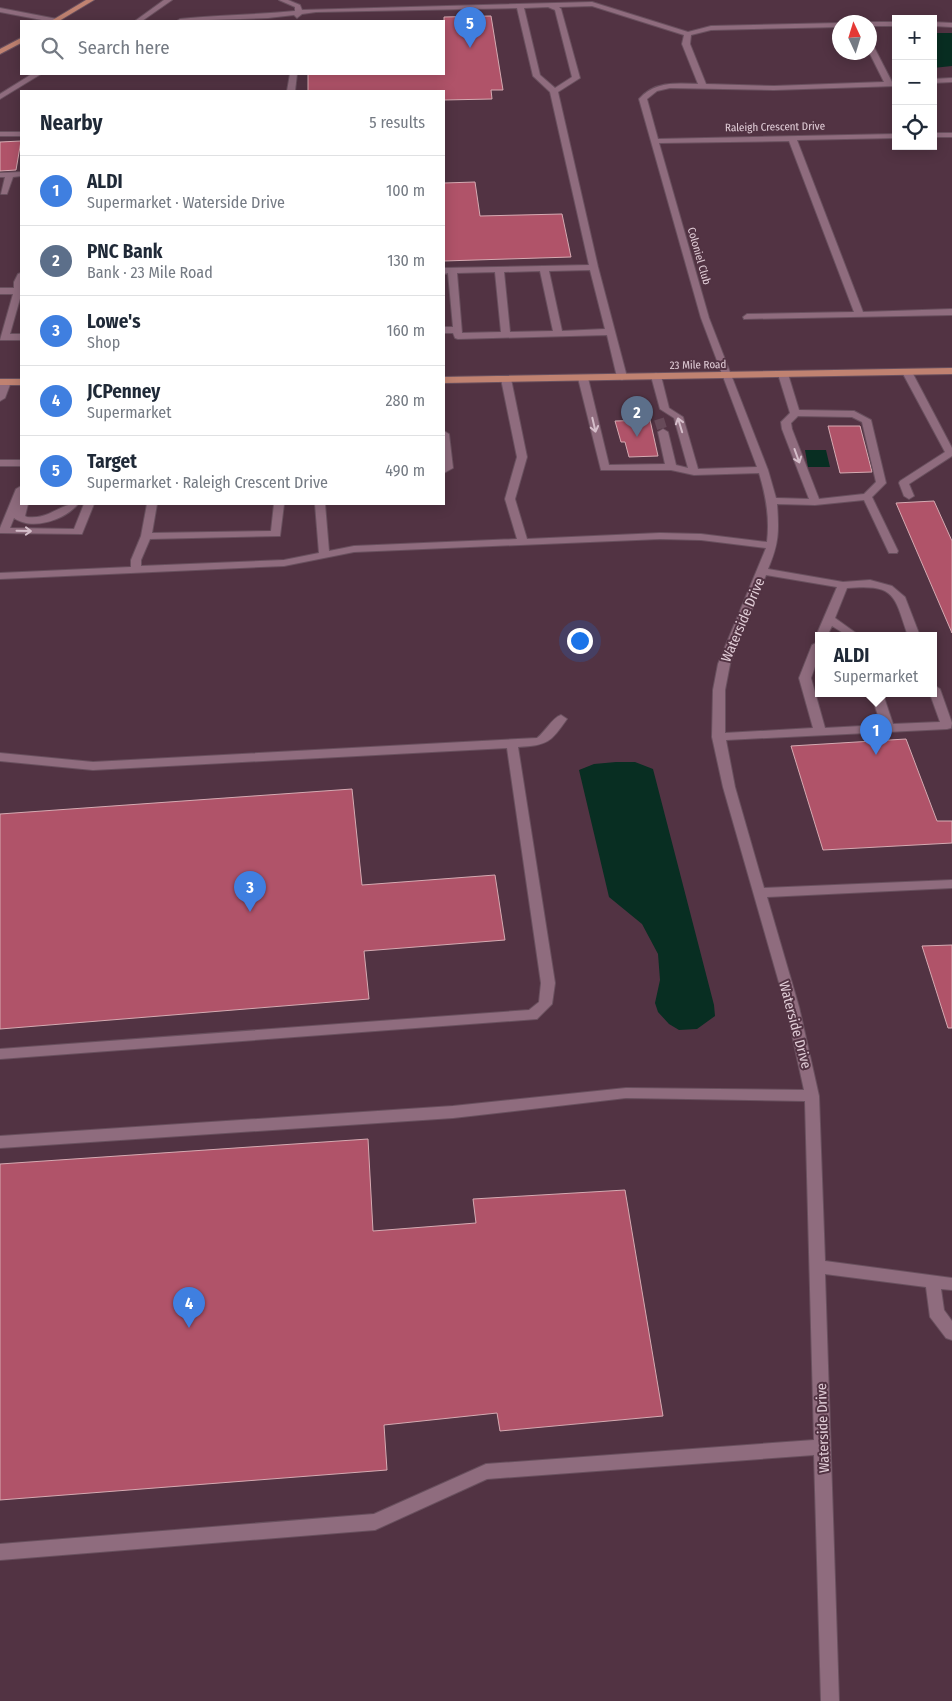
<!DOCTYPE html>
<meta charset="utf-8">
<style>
body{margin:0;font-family:"Fira Sans Condensed",sans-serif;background:#f6f6f7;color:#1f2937}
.controls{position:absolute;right:15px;top:15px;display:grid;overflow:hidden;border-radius:0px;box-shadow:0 2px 12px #0003}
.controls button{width:45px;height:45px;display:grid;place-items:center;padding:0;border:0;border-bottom:1px solid #e0e1e3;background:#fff;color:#1f2937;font:25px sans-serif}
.compass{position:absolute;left:832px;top:15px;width:45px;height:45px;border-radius:50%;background:#fff;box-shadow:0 2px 12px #0003;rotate:356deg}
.you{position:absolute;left:579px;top:640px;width:18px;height:18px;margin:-12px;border:4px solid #fff;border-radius:50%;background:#1a73e8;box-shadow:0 0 0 8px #1a73e833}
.badge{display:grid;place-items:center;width:32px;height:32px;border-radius:50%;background:#2c7668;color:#fff;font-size:16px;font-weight:700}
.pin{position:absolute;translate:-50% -41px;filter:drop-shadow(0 1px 2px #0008)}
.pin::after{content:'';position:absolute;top:26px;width:18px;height:15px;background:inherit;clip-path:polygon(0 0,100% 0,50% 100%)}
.popup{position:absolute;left:815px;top:632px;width:122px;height:65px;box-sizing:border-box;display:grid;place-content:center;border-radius:0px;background:#fff;filter:drop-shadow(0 1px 4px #0005);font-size:16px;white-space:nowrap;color:#747a83}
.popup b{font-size:19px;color:#1f2937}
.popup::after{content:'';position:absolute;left:50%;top:100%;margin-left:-10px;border:10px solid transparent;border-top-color:#fff}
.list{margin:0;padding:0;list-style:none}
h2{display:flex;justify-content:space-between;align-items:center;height:65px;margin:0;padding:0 20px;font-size:21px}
h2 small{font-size:16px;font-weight:400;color:#747a83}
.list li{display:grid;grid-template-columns:32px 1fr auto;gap:15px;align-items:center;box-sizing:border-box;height:70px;padding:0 20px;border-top:1px solid #e0e1e3}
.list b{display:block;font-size:19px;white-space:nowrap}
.list p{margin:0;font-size:16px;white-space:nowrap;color:#747a83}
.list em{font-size:16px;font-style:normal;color:#747a83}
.icon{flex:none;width:28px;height:28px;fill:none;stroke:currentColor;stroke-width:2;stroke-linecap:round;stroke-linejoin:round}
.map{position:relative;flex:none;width:952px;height:1701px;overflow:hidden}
.search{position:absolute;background:#fff;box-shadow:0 2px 12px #0003;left:20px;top:20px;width:425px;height:55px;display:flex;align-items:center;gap:12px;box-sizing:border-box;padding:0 18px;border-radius:0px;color:#747a83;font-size:19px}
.panel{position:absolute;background:#fff;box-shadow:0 2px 12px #0003;left:20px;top:90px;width:425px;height:415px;border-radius:0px}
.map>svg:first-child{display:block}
.water{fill:#082e22}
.building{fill:#b05369;stroke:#d5aab2}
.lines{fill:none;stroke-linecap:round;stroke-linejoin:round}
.minor-tunnel{stroke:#674a59;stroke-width:10;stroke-dasharray:10 5;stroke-linecap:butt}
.minor-casing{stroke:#69505e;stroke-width:2}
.major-casing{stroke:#69505e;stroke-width:2}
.minor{fill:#8f6c7e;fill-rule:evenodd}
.major{fill:#c08271;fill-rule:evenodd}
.oneway{stroke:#d5beca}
.labels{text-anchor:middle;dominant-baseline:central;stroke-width:4;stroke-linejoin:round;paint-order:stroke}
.far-street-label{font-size:11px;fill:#e1cdd7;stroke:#523343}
.street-label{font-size:14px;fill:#e1cdd7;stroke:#523343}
</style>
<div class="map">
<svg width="952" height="1701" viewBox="0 0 952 1701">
<rect width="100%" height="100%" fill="#523343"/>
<path class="water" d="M933,33H952V66L933,68Z
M805,450H826L830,467H808Z
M616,762H635L653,769L714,1005L715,1016L697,1029L679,1030L669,1024L658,1012L655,1003L660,980L658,954L642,924L609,897L579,770L594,764Z"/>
<path class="building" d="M491,16L503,90H491L492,99L444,100V91H308V74H444V17Z
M21,141L16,170L0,171V142Z
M475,182L480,216L562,214L571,257L444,261V183Z
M650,420L658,456L629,457L625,442H621L615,421Z
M828,426H860L872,472L840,473Z
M934,501L952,541V633L896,503Z
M906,739L937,821H952V843L823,850L791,746Z
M352,789L362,885L495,875L505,940L364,951L369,999L0,1029V814Z
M952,945V1028H948L922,946Z
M368,1139L373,1231L476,1223L473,1199L625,1190L663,1416L500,1431L497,1413L384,1425L387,1470L0,1500V1164Z"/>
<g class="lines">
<path class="minor-tunnel" d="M659,419L663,432"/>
<defs>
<path id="minor" d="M164,0H172L142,21H135Z
M279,0H288L300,5L302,10L592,2L688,32L711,26L840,23V27L711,30L691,35L690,44L706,84L774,86L884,82L869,52L870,45L874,47L892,82H896V86L774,90L670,88L657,91L647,99L658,139L896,134V138L797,140L863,312L952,309V315L744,319L743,317L747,314L854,312L789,141L659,143L709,318L768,470L776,498L809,499L782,429L781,422L790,413L778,374L780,372H786L788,374L799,410L854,411L871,420L886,483L872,497L898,551L897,553H889L888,551L864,500L815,505L777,504C779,532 779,543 768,569L843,582L870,580L892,586L905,597L920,636H908C894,595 896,584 847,588L835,618L860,636H848L832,626L827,636H818V638L816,636L837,587L766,575L730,664L725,690V733L813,728L799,678L812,645L818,642V658L811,678L825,728L881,725L871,694H883L893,724L940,722L930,694H934V685L940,689L952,723L951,728L947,729L726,740L735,787L764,888L952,880V888L767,897L799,1007L819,1096L825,1261L952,1278V1290L941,1289L944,1310L952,1321V1340L946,1338L930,1317L926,1287L825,1274L839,1701H821L814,1455L487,1479L375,1530L0,1560V1544L374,1514L486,1464L814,1440L805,1101L626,1098L453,1118L0,1148V1136L453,1106L626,1088L804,1090L786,1007L723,787L712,737L713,690L718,664L766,548L701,540L660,539L354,552L284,566L0,579V573L131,567V560L141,536L147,504H157L152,533L271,531L274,504H284L280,536L150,539L141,560V566L284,560L319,553L315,504H325L329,551L354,546L517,539L505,499L517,457L501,379L506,376L511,379L527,457L515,499L527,539L660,533L701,534L767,542C770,518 766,496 759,473L694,475L671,470H601L578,378L583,375L588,378L609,465L665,464L658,432L663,429L668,432L676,465L688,468L674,418L660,409L651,376L656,373L661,376L669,408L683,417L698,469L757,467L701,318L639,99C654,81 677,83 698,84L682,44L684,35L592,6L559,7L561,9L580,78L558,92L598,267L627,377L622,380L617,377L607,335L458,339L455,338L453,333H444V327H453L448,273L444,274V268L589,265L550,92L533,76L517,8L316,12L302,14L297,18L294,15L268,18L177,21L180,19C218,15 257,15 295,11V7ZM548,7L555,10L572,77L555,88L540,75L524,8ZM590,270L605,329L562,331L549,271ZM540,271L553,331L510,332L504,272ZM495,272L501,332L462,333L457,273ZM798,416L852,417L862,422L876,482L864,494L819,499L792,429L791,423Z
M0,8L57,19L60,21H47L0,12Z
M868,22H896V26H870V22Z
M933,22L952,23V27L933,26Z
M32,74H41L0,99V94Z
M290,74H297L295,91H287Z
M952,78V82L933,83V79Z
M0,132H21V136H0Z
M933,133H952V137H933Z
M21,172V176L13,177L7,194H1L5,177H0V173Z
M21,273V295L10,334H21V340H0L13,294H0V288H14V282L18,274Z
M907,369L912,372L952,448V456L909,484L914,496L909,499L904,496L899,483L900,481L945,452L902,372Z
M6,379L11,382L5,398L0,401V385L3,380Z
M444,431L449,434L453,468L444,473Z
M0,460H21V466H0Z
M21,486V504H28L25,516L27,517C49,520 60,503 78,504C65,520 32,531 14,518L10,528L74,529L84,504H94L82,534L0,533V528L16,489Z
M561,715L567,719C550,743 548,745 518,747L555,983L552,1004L537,1019L0,1059V1049L529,1010L539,1002L541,983L507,748L93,770L0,761V753L93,762L537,738C545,732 552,718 561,715Z"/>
<path id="major" d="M86,0H94L59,21H51Z
M21,38V43L0,54V49Z
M952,368V374L444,383V377Z
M0,379H21V385H0Z"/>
</defs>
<use href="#minor" class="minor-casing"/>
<use href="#major" class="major-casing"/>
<use href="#minor" class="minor"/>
<use href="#major" class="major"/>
</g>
<defs><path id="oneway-shaft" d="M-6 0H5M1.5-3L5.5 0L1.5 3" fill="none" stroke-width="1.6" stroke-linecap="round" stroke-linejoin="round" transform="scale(1.25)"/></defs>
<g class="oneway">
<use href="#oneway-shaft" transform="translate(594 425) rotate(77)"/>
<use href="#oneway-shaft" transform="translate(680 425) rotate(-107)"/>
<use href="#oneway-shaft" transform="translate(797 456) rotate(70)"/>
<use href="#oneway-shaft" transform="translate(24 531) rotate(1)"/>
</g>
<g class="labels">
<g class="far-street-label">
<text transform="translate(775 127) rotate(-1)">Raleigh Crescent Drive</text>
<text transform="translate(699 256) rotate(74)">Coloniel Club</text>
<text transform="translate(698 365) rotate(-1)">23 Mile Road</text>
</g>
<g class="street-label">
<text transform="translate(743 620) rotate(-67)">Waterside Drive</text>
<text transform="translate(795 1025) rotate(75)">Waterside Drive</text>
<text transform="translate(823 1428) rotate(-92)">Waterside Drive</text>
</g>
</g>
</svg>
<div class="controls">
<button>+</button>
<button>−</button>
<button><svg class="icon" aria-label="locate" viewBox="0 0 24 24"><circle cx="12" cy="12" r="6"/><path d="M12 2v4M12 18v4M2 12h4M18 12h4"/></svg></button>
</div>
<svg class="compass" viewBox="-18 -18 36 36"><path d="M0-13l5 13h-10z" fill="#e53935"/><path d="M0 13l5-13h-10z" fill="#747a83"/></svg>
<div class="you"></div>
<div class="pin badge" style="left:876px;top:755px;background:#3f7fe0">1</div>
<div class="popup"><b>ALDI</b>Supermarket</div>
<div class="pin badge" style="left:637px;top:437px;background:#5c6f8a">2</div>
<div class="pin badge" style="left:250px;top:912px;background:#3f7fe0">3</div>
<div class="pin badge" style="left:189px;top:1328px;background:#3f7fe0">4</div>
<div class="pin badge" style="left:470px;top:48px;background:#3f7fe0">5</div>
<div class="search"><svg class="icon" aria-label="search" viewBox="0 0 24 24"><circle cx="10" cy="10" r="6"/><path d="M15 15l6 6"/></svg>Search here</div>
<section class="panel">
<h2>Nearby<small>5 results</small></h2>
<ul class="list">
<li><span class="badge" style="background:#3f7fe0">1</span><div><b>ALDI</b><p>Supermarket · Waterside Drive</p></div><em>100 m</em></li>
<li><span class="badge" style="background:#5c6f8a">2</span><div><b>PNC Bank</b><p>Bank · 23 Mile Road</p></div><em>130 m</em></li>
<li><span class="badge" style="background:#3f7fe0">3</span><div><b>Lowe's</b><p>Shop</p></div><em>160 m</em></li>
<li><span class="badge" style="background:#3f7fe0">4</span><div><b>JCPenney</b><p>Supermarket</p></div><em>280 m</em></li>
<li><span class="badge" style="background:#3f7fe0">5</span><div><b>Target</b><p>Supermarket · Raleigh Crescent Drive</p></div><em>490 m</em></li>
</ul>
</section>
</div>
